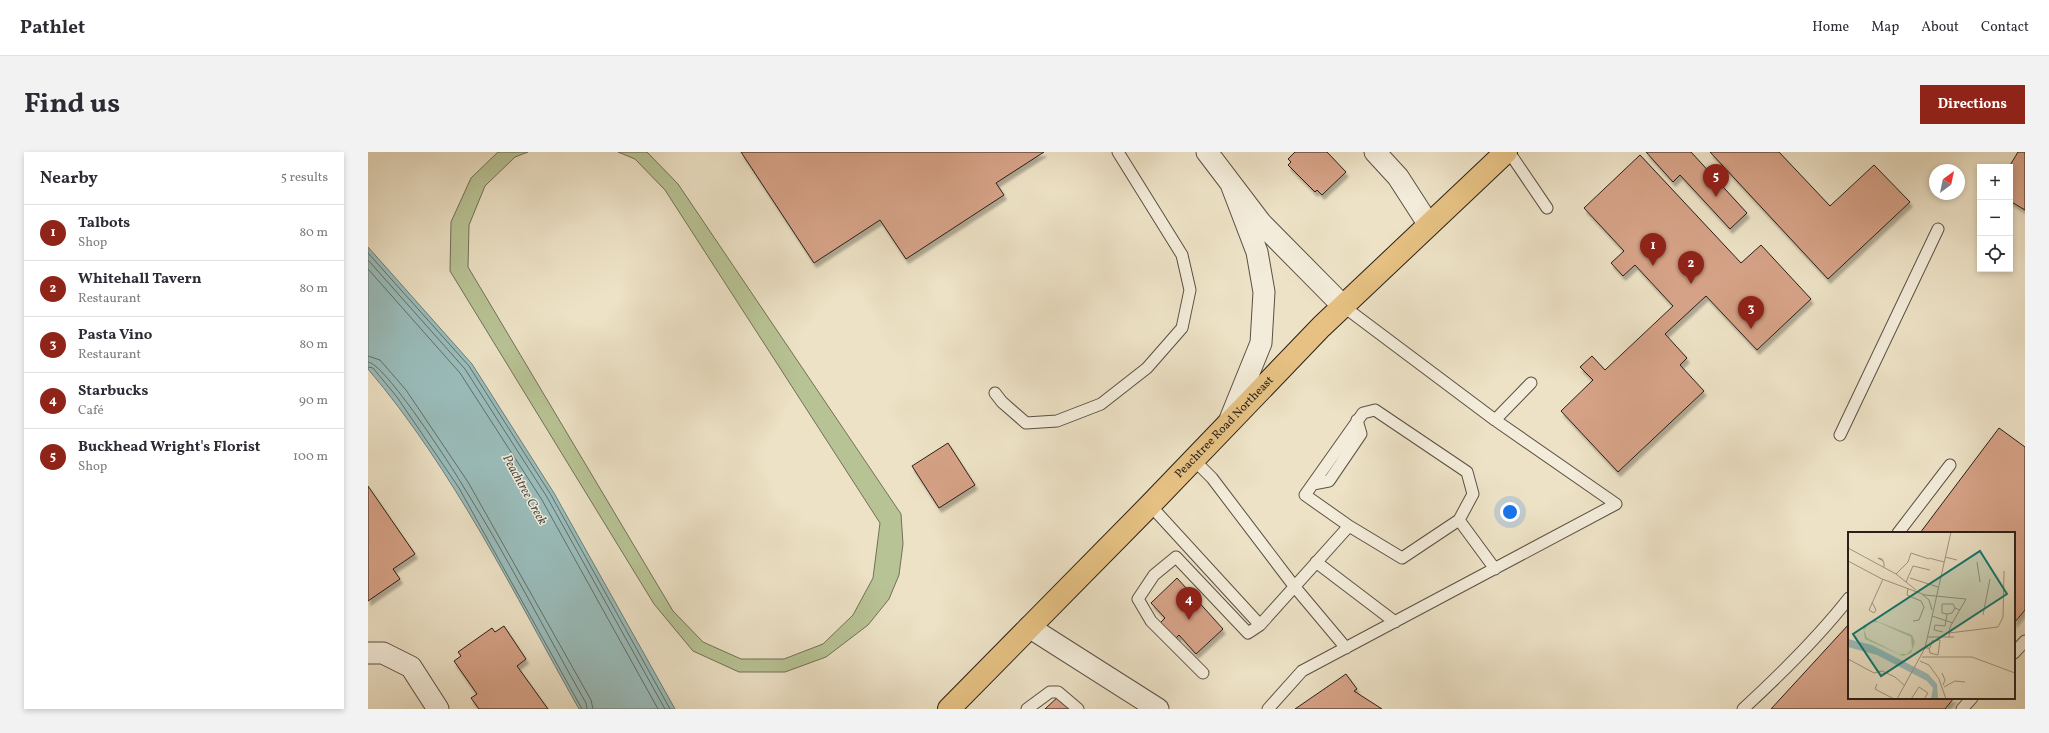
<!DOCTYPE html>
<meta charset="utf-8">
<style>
body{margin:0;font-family:Vollkorn,serif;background:#f2f2f3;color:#2b2b33}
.controls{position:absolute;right:12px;top:12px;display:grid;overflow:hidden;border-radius:0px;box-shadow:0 2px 6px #0003}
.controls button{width:36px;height:36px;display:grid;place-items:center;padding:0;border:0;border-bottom:1px solid #e1e1e2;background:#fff;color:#2b2b33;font:20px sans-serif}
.compass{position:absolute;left:1561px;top:12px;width:36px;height:36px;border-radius:50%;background:#fff;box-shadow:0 2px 6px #0003;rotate:33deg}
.you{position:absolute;left:1142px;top:360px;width:14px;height:14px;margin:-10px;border:3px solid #fff;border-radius:50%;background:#1a73e8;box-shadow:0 0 0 6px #1a73e833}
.badge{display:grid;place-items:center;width:26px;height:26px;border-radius:50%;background:#8f2418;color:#fff;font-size:13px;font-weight:700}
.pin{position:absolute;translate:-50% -33px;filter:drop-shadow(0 1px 2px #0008)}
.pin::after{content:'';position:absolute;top:21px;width:14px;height:12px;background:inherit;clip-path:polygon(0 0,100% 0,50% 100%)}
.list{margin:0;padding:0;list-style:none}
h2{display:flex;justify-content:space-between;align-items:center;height:52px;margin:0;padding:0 16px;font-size:17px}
h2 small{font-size:13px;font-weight:400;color:#7c7c81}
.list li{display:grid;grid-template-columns:26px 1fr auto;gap:12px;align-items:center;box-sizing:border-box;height:56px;padding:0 16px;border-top:1px solid #e1e1e2}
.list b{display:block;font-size:15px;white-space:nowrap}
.list p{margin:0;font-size:13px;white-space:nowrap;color:#7c7c81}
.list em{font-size:13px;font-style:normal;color:#7c7c81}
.icon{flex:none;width:22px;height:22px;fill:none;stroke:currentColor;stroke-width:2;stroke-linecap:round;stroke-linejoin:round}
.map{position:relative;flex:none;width:1657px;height:557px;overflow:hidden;border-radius:0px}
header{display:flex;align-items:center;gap:24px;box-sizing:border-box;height:56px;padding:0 20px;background:#fff;border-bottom:1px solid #e1e1e2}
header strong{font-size:19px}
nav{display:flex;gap:22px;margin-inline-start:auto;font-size:14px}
.intro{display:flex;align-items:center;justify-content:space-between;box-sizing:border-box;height:96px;padding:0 24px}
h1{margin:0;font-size:28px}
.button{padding:10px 18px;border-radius:0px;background:#8f2418;color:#fff;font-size:14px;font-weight:700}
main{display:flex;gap:24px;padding:0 24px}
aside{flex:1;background:#fff;border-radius:0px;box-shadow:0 2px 6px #0003}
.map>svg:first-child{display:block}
.green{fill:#b8c395;stroke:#717157}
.water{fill:#9abdbb;stroke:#6d7e7a}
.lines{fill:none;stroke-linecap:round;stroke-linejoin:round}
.shore{stroke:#626e6a;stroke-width:1}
.building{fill:#d6a287;stroke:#2a1f19;filter:url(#shadow)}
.lane-casing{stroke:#5b5044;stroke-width:13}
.street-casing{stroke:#5b5044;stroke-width:23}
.highway-casing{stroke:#2a1f19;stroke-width:24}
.lane{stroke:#f3ecda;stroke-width:11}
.street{stroke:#f3ecda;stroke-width:21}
.highway{stroke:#e6c183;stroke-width:22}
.labels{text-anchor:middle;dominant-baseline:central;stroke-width:3;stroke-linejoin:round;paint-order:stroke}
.street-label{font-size:12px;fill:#2a1f19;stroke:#f3ecda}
.water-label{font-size:13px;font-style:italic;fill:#4c4e4a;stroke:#f3ecda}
.inset-road{fill:none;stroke:#9f9481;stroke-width:1}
.view{fill:#0f766e;fill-opacity:0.15;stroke:#0f766e;stroke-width:2}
.inset-edge{fill:none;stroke:#2a1f19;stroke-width:2}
</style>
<header>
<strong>Pathlet</strong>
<nav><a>Home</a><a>Map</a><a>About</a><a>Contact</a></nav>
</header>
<div class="intro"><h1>Find us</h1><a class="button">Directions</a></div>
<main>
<aside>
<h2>Nearby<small>5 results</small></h2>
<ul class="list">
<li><span class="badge">1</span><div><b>Talbots</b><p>Shop</p></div><em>80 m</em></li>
<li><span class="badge">2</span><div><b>Whitehall Tavern</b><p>Restaurant</p></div><em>80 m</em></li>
<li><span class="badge">3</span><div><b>Pasta Vino</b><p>Restaurant</p></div><em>80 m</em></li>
<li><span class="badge">4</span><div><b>Starbucks</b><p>Café</p></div><em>90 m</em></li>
<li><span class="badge">5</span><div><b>Buckhead Wright's Florist</b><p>Shop</p></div><em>100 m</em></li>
</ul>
</aside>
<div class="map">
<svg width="1657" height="557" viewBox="0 0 1657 557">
<defs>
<filter id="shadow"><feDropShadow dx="2.5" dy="4.5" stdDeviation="1" flood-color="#0004"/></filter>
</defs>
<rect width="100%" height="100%" fill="#ede2c6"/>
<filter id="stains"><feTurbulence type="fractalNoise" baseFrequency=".005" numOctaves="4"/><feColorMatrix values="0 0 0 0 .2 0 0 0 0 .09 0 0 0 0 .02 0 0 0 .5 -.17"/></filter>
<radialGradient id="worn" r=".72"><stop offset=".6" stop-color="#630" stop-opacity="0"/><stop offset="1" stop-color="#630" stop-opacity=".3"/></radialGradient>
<path class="green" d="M130,0H160L147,5L117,34L101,73L100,115L305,459L335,490L373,507H416L455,492L485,463L505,426L512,371L297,38L267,7L250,0H279L310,32L533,362L535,392L531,423L521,447L500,473L458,505L417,520H371L325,499L286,452L82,119L83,70L103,26Z"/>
<path class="water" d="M0,95L104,212L186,341L307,557H211C146,442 86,318 0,217Z"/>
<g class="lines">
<path class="shore" d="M0,101L101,214L183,343L302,557
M0,108L97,217L179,345L297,557
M0,117L92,221L174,348L290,557
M0,204L12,208L38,238L100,330L223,548L225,557
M0,210C16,210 84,315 95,334C139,404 177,479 218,551L219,557
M0,215L5,216L29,245L91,336L214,557"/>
</g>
<path class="building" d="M373,0H676L628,31L636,43L538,107L512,68L446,111Z
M927,0H959L978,20L954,43L949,38L947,40L920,13L923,10L920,7Z
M1278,0H1323L1379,61L1362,77L1312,23L1305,30Z
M1342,0H1411L1462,54L1506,13L1542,50L1460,127Z
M1650,0H1657V58L1642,49L1641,15Z
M1272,3L1373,111L1393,93L1443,147L1389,198L1338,144L1297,182L1319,206L1312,213L1336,239L1250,320L1193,259L1225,228L1212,215L1224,204L1237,218L1305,154L1267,113L1255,124L1243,111L1256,99L1216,56Z
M1631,276L1657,295V458L1646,471V381H1552Z
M580,291L607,333L571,356L544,314Z
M0,334L47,402L25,417L32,427L0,449Z
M809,426L855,477L828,502L811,483L807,487L792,471L797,466L783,451Z
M1481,472V546H1586L1577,557H1403Z
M136,474L158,507L149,514L180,557H111L103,546L109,542L86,509L93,504L90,500L124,476L127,480Z
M978,522L989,537L986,539L1014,557H927Z
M693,542L706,557H677Z"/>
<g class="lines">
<defs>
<path id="lane" d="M1141,0L1179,56
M627,241L634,250L658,271L689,269L733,252L779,216L814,176L822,138L814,103L750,0
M1127,268L1163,231
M1472,283L1570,77
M826,308L844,326L926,434L978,496
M945,332L961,329L993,282L989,268
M782,353L892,473
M981,374L1034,406L1091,368L1127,417
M1530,381L1582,313
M948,410L1027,470
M1646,501L1657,489
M835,521L783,469L770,447L786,423L808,405L880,481L892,473L981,374L937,343L995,261L1007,258L1099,320L1105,342L1091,368
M659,557L682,540H690L710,557
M900,557L934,519L1248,352L1127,268L975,154
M1375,557C1413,522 1449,487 1481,446
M1594,557L1604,546"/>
<path id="street" d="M839,0L893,71L975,154
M1007,0L1030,25L1061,73
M861,270L893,191L896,140L889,100L863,32
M661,475L790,557
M0,501H15L43,515L70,557"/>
<g id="highway">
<path id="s1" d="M581,557L782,353L953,175L1138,0"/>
</g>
</defs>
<use href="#lane" class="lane-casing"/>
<use href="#street" class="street-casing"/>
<use href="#highway" class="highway-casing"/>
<use href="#lane" class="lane"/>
<use href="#street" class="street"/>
<use href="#highway" class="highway"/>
</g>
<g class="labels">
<g class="street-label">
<text stroke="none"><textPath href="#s1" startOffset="394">Peachtree Road Northeast</textPath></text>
</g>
<g class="water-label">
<text transform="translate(156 338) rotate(61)">Peachtree Creek</text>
</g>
</g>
<g transform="translate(1480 380)">
<rect width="167" height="167" fill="#ede2c6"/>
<path d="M26,88L64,103L67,110L63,121L55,124L17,107L15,94ZM22,90H30L63,105L64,117L59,122H51L19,106L16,98Z" fill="#b8c395" fill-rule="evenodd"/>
<path d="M0,107L24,113L80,142L89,152L90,167H83L85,156L79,149L29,123L0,115Z" fill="#9abdbb"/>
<path class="inset-road" d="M99,0H167M0,16L48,42L68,58M97,25L109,28M81,26L96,30M0,29L34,47L77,63L118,67L102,95L101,105M35,29L30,26L34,27L36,31V35M129,30L132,50M48,42L60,30L63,21L81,27M62,46L90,55M58,50L65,34L82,38M60,56L59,63L73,69L76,75L71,88L65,89M75,63L81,68L84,78M24,70L28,78L26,81L21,78L35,47M99,82L104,81L107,76L112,78M135,83L142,47M84,84L105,91M95,100L86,98L87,93L97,94L99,82L94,81V72H105L107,76M101,101L150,95L155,85L156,39M80,105H106M77,116H82L84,109L91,108L92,105M81,116L82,121L90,123M90,123L92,108M74,125H124L167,141M0,127L26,141L34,139L47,145L57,154M72,129L81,133L91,147L98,167M94,141L97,148L95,153M29,152L27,157L46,167M96,155L107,149L117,150M49,167L77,116L103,0M63,167L71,155L80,161L76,167"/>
<path class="view" d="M132,19L159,62L33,144L5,102Z"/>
<rect width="167" height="167" class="inset-edge"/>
</g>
<rect width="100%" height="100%" filter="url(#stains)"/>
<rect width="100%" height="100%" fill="url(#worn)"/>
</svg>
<div class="controls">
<button>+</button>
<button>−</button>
<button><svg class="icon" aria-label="locate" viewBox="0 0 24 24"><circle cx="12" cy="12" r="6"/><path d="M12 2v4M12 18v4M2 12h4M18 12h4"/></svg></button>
</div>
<svg class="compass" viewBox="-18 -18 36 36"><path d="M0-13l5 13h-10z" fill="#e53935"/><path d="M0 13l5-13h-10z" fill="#7c7c81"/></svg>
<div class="you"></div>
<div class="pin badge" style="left:1285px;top:114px">1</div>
<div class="pin badge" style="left:1323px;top:132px">2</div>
<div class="pin badge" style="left:1383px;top:177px">3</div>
<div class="pin badge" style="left:821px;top:468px">4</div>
<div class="pin badge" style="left:1348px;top:45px">5</div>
</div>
</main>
